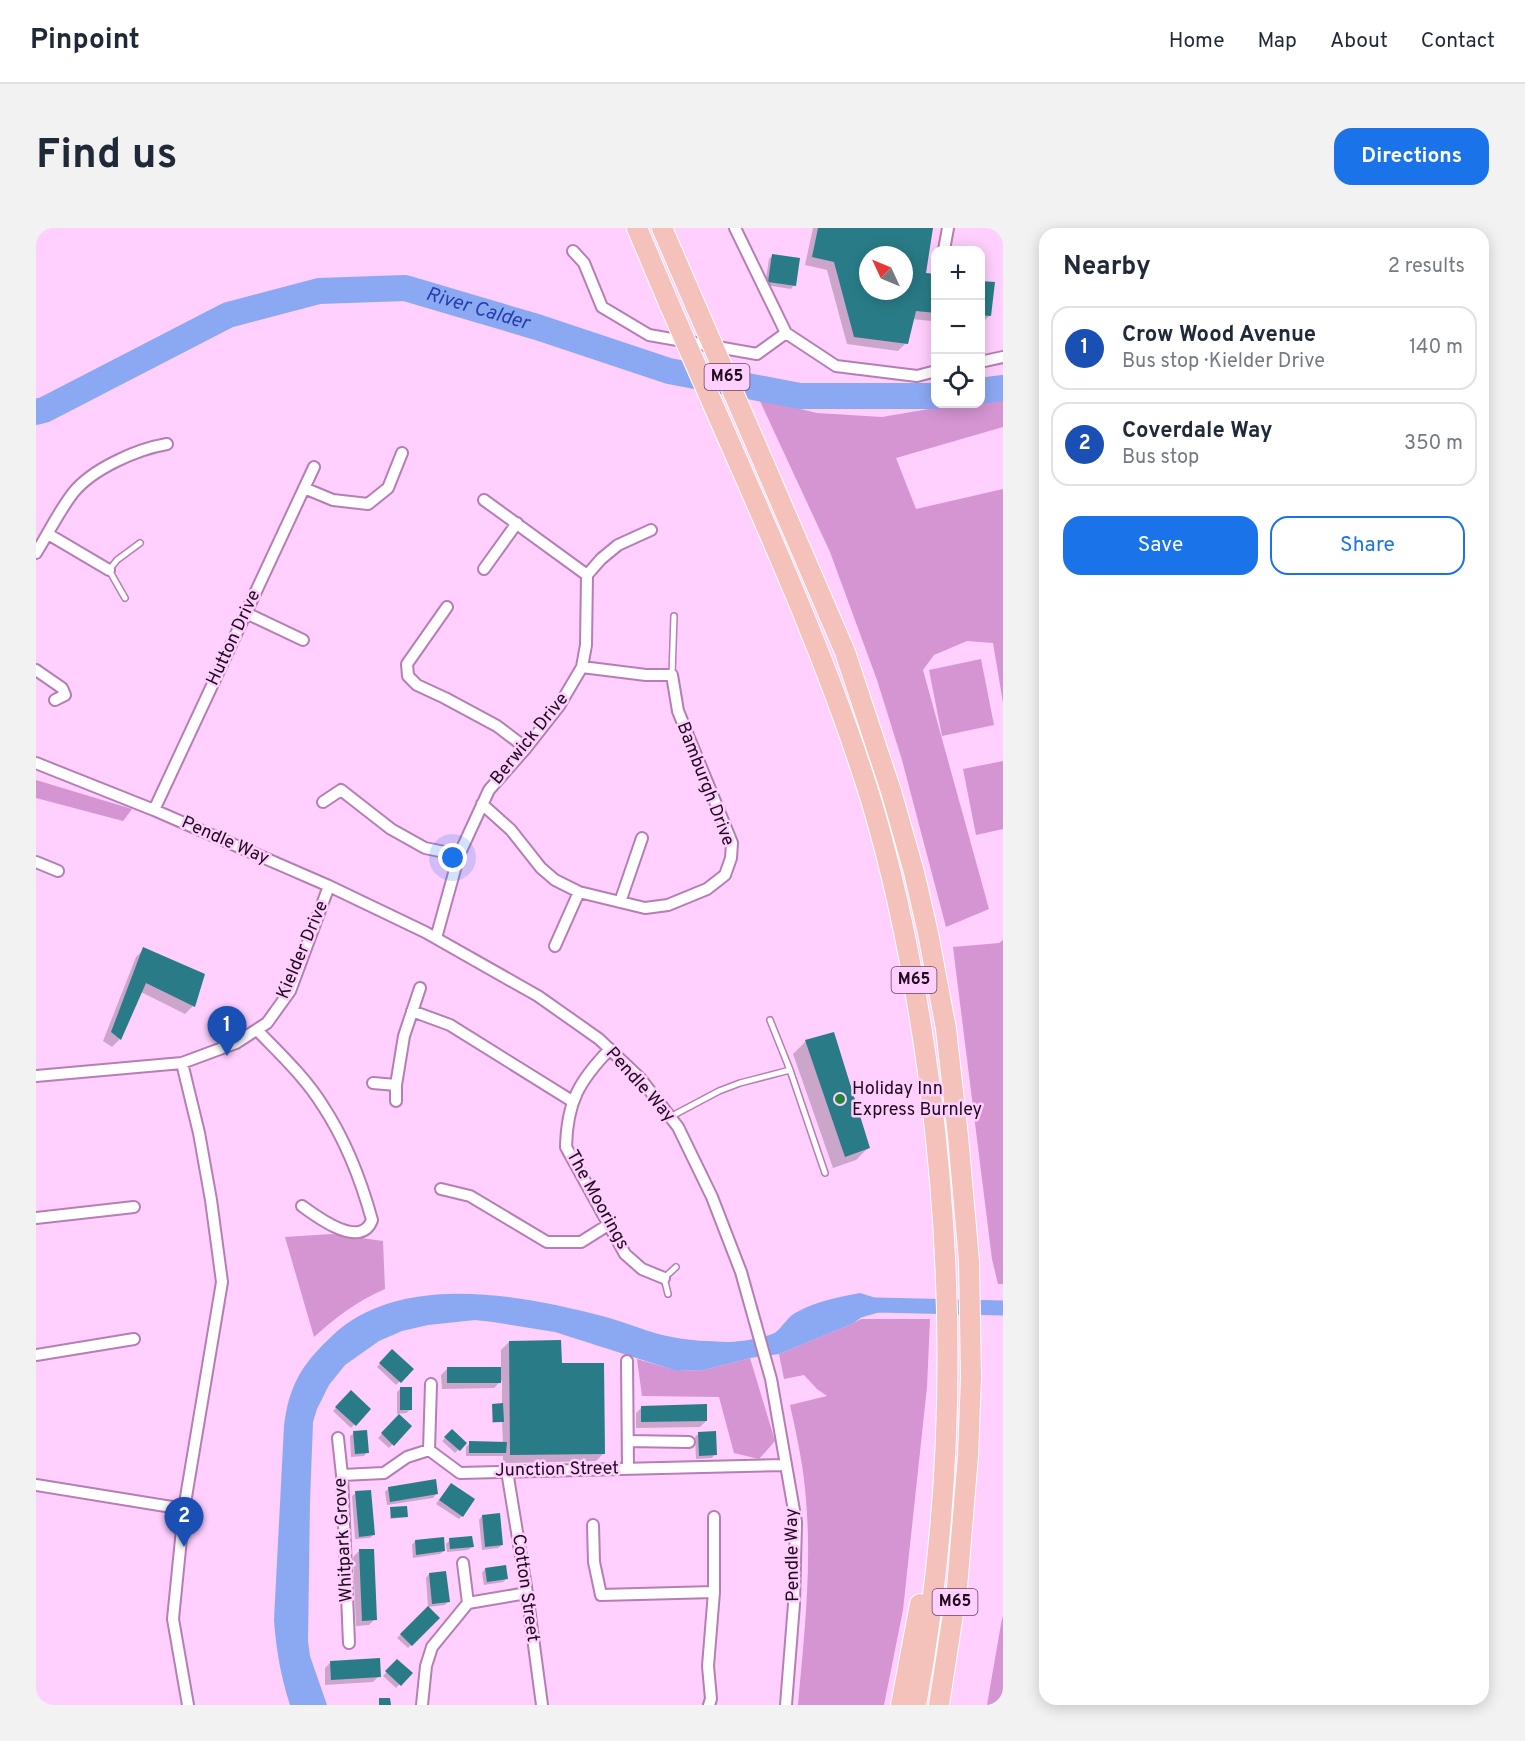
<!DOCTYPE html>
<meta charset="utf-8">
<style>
body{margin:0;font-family:Overpass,sans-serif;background:#f2f2f3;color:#1f2937}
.controls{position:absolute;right:18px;top:18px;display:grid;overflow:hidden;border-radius:12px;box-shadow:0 3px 15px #0003}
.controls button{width:54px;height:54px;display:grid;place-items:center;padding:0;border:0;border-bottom:2px solid #e0e1e3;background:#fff;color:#1f2937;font:30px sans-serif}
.compass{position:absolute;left:823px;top:18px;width:54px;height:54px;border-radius:50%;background:#fff;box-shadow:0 3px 15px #0003;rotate:314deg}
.you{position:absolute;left:417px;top:630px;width:21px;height:21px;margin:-15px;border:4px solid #fff;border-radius:50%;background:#1a73e8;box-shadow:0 0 0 9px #1a73e833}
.badge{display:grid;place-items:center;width:39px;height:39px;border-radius:50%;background:#1a73e8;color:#fff;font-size:20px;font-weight:700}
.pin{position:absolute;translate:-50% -50px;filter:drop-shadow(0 2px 3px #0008)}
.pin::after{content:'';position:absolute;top:32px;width:21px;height:18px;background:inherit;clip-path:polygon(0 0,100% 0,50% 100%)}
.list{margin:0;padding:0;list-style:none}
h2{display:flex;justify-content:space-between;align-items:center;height:78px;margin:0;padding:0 24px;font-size:26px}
h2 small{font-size:20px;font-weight:400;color:#747a83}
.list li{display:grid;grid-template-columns:39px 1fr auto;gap:18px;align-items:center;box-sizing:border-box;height:84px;margin:0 12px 12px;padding:0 12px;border:2px solid #e0e1e3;border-radius:18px}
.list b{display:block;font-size:22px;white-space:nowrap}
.list p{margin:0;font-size:20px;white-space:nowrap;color:#747a83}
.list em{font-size:20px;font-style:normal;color:#747a83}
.actions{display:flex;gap:12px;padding:18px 24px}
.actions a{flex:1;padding:14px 0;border:2px solid #1a73e8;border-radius:18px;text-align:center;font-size:21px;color:#1a73e8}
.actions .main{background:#1a73e8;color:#fff}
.icon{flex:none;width:33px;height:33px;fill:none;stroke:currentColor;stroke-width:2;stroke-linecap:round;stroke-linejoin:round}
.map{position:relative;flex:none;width:967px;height:1477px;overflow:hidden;border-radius:18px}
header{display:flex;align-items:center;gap:36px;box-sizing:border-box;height:84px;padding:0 30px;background:#fff;border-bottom:2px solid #e0e1e3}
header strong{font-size:28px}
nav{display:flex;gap:33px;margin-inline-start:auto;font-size:21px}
.intro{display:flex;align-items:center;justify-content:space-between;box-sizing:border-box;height:144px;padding:0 36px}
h1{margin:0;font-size:42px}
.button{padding:15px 27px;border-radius:18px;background:#1a73e8;color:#fff;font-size:21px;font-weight:700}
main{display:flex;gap:36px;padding:0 36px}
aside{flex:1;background:#fff;border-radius:18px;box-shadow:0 3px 15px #0003}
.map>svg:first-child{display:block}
.green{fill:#d495d2}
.water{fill:#8ba8f3}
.shadow{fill:#0003;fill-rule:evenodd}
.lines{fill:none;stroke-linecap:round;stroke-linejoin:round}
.canal{stroke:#8ba8f3;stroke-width:15}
.river{stroke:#8ba8f3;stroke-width:26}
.building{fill:#297c87;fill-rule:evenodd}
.service-casing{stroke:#b57eb4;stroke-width:8}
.minor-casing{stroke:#b57eb4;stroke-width:14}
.motorway-casing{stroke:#fff;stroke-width:22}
.service{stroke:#fff;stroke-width:5}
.minor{stroke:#fff;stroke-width:10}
.motorway{stroke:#f5c2bb;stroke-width:20}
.motorway-bridge-casing{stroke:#fff;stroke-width:22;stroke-linecap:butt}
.motorway-bridge{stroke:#f5c2bb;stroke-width:20}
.poi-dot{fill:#21863a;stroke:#ffcffd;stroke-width:2}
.labels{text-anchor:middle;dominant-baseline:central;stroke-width:5;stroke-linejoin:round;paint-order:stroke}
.shield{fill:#ffcffd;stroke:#624562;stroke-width:1.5}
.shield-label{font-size:16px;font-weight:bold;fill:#1f0a1f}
.street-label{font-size:18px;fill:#1f0a1f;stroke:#ffcffd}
.poi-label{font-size:18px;fill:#1f0a1f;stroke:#ffcffd;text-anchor:start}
.water-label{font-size:20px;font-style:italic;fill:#253fa9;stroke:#ffcffd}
</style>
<header>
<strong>Pinpoint</strong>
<nav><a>Home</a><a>Map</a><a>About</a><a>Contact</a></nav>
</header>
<div class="intro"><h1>Find us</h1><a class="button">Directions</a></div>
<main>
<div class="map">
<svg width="967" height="1477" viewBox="0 0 967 1477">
<rect width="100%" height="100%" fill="#ffcffd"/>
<path class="green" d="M967,167V199L860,230L880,281L967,261V475L957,415L931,413L898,427L887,442L953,681L910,699L866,532L841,452L794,324L723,171L781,185L846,189L922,176H944L945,171Z
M945,431L958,497L906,508L893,442Z
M967,533V601L940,607L927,541Z
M0,552L96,581L87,593L0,570Z
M967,712V1056H962L956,1031L917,719L963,715Z
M296,1006L347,1013L349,1061C321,1073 300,1089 278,1109L249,1009Z
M825,1091H894L891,1159L867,1382L848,1477H762C768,1409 776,1340 770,1272C768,1240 761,1209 754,1177L791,1168L781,1161L768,1147L748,1151L743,1126L818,1095Z
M714,1130L739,1213L723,1231L698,1225L683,1169L606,1168L601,1131L642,1143L668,1142Z
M967,1388V1477H951L965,1396Z"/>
<path class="water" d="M824,1065L840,1070L841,1077L818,1095L743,1126L714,1130L668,1142L641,1143L519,1104L457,1094L439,1092L392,1097L366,1103L343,1113L309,1137L293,1157L281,1181L277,1194L274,1273L272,1413L274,1428L291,1477H254C245,1449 240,1421 238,1392L248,1198C253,1157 266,1136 296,1108C364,1043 484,1067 566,1088C590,1094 613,1105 636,1109C654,1113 673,1113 691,1114C701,1114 731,1110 740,1104C749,1097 750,1089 763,1083C781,1073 804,1069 824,1065Z"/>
<path class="shadow" d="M777,0H895L889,46L900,47V88L895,93L876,91L870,115L862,123L811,116L791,42L769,37ZM832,27H868V63H832Z
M737,27L758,57L755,61L729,57L733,31Z
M944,54L954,87L948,93H944Z
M108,721L157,778L149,786L105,764L84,811L76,819L67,813L100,729Z
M797,805L832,920L820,932L797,940L757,826L769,814Z
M473,1114L524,1137L568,1225L560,1233L467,1235V1228H430V1219L434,1215H467L466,1194L456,1195V1179L466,1177V1152L458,1160L406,1161L405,1147L411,1141L465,1140V1122Z
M357,1123L376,1141L360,1157L341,1139Z
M365,1160L374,1182L370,1185L361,1186V1164Z
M315,1164L333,1181L315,1200L297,1183Z
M606,1179L670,1193L664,1199L600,1200V1185Z
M363,1188L374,1198L353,1220L342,1210Z
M416,1203L429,1215L419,1225L406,1213Z
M318,1205L331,1224L328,1228L315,1229L314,1208Z
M663,1205L679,1226L676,1230L660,1231L659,1209Z
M415,1256L426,1288L423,1291L400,1276Z
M353,1260L400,1266L397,1270L351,1277L349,1264Z
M320,1265L337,1307L334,1310L319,1311L316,1268Z
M355,1280L371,1289L354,1291Z
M446,1288L466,1317L462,1320L446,1322L443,1292Z
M414,1312L436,1319L432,1322L411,1324L410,1316Z
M379,1313L408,1323L404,1326L377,1330L376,1317Z
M323,1323L339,1391L333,1397L320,1398L317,1329Z
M449,1341L470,1351L467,1354L448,1357L446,1345Z
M393,1346L412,1373L409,1377L392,1379L390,1350Z
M392,1380L402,1390L372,1420L361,1410Z
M361,1433L374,1445L360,1460L347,1448Z
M295,1434L343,1448L337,1454L289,1457V1440Z"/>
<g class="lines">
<path class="canal" d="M824,1082L841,1077L967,1080"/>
<g class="river">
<path d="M944,163L967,160"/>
<path id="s1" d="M0,184L8,182L192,87L283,63L369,60L501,99L633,143L764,168H900"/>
</g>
</g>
<path class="building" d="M782,0H897L890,45L900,46V85L880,83L872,116L818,109L798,34L776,29ZM832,27H868V63H832Z
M736,26L764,30L760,58L732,54Z
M944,53L959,54L955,88L944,87Z
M107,719L169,746L159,779L110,755L85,812L75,804Z
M798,804L834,920L809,929L769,812Z
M525,1112L526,1135H568L569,1226L474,1227L473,1113Z
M356,1121L378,1141L365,1155L343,1135Z
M411,1139H465V1155H411Z
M364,1159H376V1182H364Z
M315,1162L335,1181L320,1198L299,1179Z
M467,1175L468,1194H457L456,1176Z
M671,1176V1193L605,1194V1178Z
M363,1186L376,1198L358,1218L345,1205Z
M416,1201L431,1215L424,1223L408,1209Z
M331,1202L333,1225L319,1226L317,1203Z
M680,1203L681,1227L663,1228L662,1204Z
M433,1213L471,1214L470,1225H433Z
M400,1251L402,1266L354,1274L352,1259Z
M415,1255L439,1271L427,1289L403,1272Z
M335,1262L339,1307L323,1309L319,1263Z
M371,1278L372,1289L355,1290L354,1279Z
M464,1285L467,1317L449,1319L446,1287Z
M436,1308L438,1319L414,1321L413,1310Z
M408,1309L409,1323L380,1327L379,1312Z
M323,1321H338L341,1392L326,1393Z
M470,1337L472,1351L451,1354L449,1340Z
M410,1343L414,1374L396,1376L393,1345Z
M392,1378L404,1390L376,1418L364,1406Z
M344,1430L345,1449L295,1452L294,1433Z
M361,1431L377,1445L365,1458L349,1443Z
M343,1470H354L355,1477H343Z"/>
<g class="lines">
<defs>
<path id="service" d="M89,370L73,342L81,332L104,315
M636,447L638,388
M754,842L789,945
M634,889L683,863L704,855L754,842L734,792
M632,1066L628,1050L640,1039"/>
<path id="minor" d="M699,0L750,105L800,138L881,148L900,143
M908,22L912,0
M537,23L548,35L566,79L613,107L721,126L750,105
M944,134L967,129
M268,260L297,272L332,276L352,260L366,225
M448,272L551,347
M12,306L73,342
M0,325C12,306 23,283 37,265C56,241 101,221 131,216
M448,341L481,295
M411,379L371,436L372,448L381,457L409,470L461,498L490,520
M210,385L267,412
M0,442L26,460L29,467L19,472
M0,535L118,582L293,658L389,704L502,768L563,811L604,850L642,899L676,969L705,1044L735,1151L760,1294L758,1376L750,1477
M287,574L305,562L355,601L389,620L423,627
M446,576L475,602L505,640L519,652L543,664L609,680L632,677L671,661L689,647L695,630L696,615L642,483L636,447H610L546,439
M118,582L278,239
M0,634L22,643
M584,674L606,610
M400,710L423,627L453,562L490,520L523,478L546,439L550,417L551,347L565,331L582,317L615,302
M519,718L543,664
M376,783L414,797L536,873
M221,802C244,826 269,849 287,878C310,913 325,952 336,992C325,1022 281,989 266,978
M574,821C543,853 531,874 530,919L589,1026L606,1041L628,1050
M146,835L163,905L175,972L186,1054L148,1281L137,1391L152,1477
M0,848L146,835L200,815L231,795L254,763L293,658
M337,855L360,857L368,808L384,760
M360,873V857
M405,961L434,968L511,1014H545L572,997
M0,990L98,979
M0,1127L98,1111
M591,1133L592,1241
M302,1210L306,1247L313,1415
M592,1213L653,1214
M393,1222L395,1156
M471,1243L491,1365L506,1477
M306,1247L348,1245L371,1229L393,1222L424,1245L749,1237
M0,1257L148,1281
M557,1297L558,1334L565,1367L678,1364
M432,1375L491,1365
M386,1477L390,1438L396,1419L432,1375L427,1335
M673,1477L675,1471L672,1438L678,1364V1289"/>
<path id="motorway" d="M601,0L634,78
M626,0L661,81
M693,213C745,331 797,449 835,572C863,665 881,762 894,859C920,1064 918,1274 880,1477
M720,217L809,424L855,563L878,644L892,705L910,801L922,908L933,1033L935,1149L932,1228L921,1360L903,1477
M865,1477L884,1376"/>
</defs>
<use href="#service" class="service-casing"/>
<use href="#minor" class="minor-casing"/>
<use href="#motorway" class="motorway-casing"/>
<use href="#service" class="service"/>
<use href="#minor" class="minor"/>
<use href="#motorway" class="motorway"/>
<defs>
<path id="motorway-bridge" d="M634,78L693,213
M661,81L720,217"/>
</defs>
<use href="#motorway-bridge" class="motorway-bridge-casing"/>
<use href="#motorway-bridge" class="motorway-bridge"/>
</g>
<circle class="poi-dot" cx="804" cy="871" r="6"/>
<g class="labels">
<g class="shield">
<rect x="668.5" y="136" width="45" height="26" rx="4.5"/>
<rect x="855.5" y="739" width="45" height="26" rx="4.5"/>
<rect x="896.5" y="1361" width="45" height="26" rx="4.5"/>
</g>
<g class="shield-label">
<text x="691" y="149">M65</text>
<text x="878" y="752">M65</text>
<text x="919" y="1374">M65</text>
</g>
<g class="street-label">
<text transform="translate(198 410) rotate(-65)">Hutton Drive</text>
<text transform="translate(494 511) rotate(-51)">Berwick Drive</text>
<text transform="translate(669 556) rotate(69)">Bamburgh Drive</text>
<text transform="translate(189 613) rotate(24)">Pendle Way</text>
<text transform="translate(267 722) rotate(-67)">Kielder Drive</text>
<text transform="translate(604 857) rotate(48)">Pendle Way</text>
<text transform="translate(561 972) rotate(61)">The Moorings</text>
<text transform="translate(521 1242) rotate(-1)">Junction Street</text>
<text transform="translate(308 1312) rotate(-93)">Whitpark Grove</text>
<text transform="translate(757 1327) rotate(-91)">Pendle Way</text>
<text transform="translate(489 1360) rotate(82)">Cotton Street</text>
</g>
<g class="poi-label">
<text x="816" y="861">Holiday Inn<tspan x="816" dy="21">Express Burnley</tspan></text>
</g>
<g class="water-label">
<text stroke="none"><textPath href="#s1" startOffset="471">River Calder</textPath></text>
</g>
</g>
</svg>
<div class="controls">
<button>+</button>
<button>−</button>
<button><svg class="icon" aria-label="locate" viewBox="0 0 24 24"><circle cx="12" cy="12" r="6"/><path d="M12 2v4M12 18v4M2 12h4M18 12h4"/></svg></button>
</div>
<svg class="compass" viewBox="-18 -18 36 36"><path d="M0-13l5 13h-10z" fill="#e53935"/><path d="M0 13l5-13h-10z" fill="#747a83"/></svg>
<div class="you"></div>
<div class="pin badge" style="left:191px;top:828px;background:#1a4fb4">1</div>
<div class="pin badge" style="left:148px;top:1319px;background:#1a4fb4">2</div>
</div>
<aside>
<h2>Nearby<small>2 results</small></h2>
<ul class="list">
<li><span class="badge" style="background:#1a4fb4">1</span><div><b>Crow Wood Avenue</b><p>Bus stop · Kielder Drive</p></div><em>140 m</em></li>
<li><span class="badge" style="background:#1a4fb4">2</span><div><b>Coverdale Way</b><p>Bus stop</p></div><em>350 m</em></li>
</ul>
<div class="actions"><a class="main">Save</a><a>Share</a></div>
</aside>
</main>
